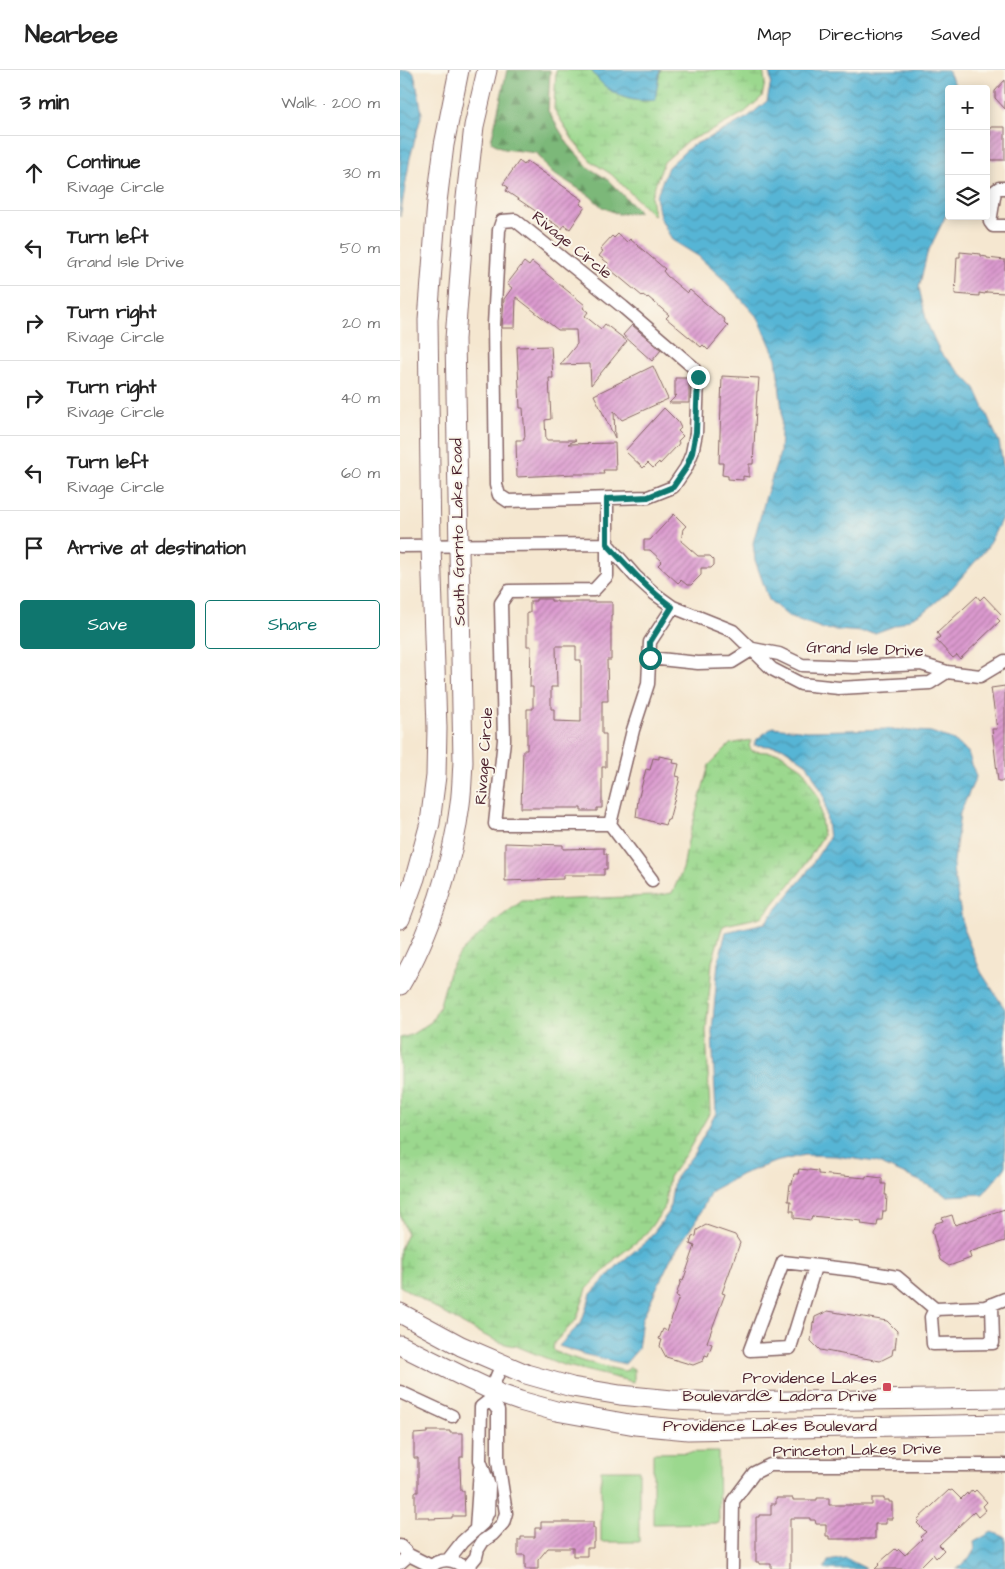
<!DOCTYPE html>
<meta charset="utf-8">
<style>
body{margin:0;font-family:"Architects Daughter",sans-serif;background:#f6f6f6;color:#222}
.controls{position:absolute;right:15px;top:15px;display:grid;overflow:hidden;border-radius:5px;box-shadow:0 2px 12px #0003}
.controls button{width:45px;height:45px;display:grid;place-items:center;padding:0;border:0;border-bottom:1px solid #e0e0e0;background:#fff;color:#222;font:25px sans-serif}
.stop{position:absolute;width:15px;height:15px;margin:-11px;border:4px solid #0f766e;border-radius:50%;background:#fff}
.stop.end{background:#0f766e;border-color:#fff;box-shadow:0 1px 5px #0008}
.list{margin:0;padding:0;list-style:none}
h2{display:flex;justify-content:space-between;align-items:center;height:65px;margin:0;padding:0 20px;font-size:21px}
h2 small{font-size:16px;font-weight:400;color:#767676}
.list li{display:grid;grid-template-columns:32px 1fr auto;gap:15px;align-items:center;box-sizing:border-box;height:75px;padding:0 20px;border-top:1px solid #e0e0e0}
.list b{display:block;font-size:19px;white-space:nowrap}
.list p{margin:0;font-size:16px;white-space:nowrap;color:#767676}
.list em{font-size:16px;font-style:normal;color:#767676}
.actions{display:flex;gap:10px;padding:15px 20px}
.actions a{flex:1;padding:11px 0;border:1px solid #0f766e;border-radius:5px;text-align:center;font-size:18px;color:#0f766e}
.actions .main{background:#0f766e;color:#fff}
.icon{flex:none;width:28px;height:28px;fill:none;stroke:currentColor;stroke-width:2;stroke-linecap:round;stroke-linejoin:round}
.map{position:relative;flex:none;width:605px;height:1499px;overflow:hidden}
header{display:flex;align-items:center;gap:30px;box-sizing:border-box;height:70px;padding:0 25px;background:#fff;border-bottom:1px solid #e0e0e0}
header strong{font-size:24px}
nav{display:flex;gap:28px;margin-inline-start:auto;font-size:18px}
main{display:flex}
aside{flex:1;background:#fff}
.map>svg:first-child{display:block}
.forest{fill:url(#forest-firs);stroke:#636c52}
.wetland{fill:url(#wetland-marsh);stroke:#727c5c}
.park{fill:#9bd88e;stroke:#727c5c}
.water{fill:url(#water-waves);stroke:#506a80}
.building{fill:url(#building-hatch);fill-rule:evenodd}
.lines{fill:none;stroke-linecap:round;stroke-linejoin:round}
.street-casing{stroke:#866565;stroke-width:15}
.secondary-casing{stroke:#866565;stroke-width:21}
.street{stroke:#fff;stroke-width:12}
.secondary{stroke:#fff;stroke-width:19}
.route{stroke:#0f766e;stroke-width:6}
.poi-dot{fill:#d1495b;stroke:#fbf7ec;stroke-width:2}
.labels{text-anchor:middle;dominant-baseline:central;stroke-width:4;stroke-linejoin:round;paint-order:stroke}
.street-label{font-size:16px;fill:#4a1f2b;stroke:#fbf7ec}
.poi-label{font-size:16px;fill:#4a1f2b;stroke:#fbf7ec;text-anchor:end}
</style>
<header>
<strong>Nearbee</strong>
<nav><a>Map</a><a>Directions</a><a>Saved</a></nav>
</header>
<main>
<aside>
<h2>3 min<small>Walk · 200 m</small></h2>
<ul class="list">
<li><svg class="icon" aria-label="ahead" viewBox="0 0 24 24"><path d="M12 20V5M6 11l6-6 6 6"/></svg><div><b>Continue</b><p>Rivage Circle</p></div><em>30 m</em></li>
<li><svg class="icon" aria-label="left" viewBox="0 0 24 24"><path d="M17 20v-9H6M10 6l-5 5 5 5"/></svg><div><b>Turn left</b><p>Grand Isle Drive</p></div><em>50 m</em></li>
<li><svg class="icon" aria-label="right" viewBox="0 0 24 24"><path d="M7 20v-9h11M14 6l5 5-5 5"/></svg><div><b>Turn right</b><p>Rivage Circle</p></div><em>20 m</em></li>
<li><svg class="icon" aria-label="right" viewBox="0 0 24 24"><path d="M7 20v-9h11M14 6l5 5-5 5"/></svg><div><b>Turn right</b><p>Rivage Circle</p></div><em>40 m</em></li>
<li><svg class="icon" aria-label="left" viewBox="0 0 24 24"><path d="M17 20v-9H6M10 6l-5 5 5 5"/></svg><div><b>Turn left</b><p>Rivage Circle</p></div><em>60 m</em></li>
<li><svg class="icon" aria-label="arrive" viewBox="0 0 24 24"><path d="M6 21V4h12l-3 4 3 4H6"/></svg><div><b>Arrive at destination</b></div></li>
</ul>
<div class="actions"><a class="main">Save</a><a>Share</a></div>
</aside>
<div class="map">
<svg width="605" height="1499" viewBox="0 0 605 1499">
<defs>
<pattern id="forest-firs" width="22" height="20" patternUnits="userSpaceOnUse" patternTransform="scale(1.25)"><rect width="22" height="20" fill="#7cb879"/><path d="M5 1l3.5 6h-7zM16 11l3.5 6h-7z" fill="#689563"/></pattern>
<pattern id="wetland-marsh" width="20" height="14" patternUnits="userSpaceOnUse" patternTransform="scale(1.25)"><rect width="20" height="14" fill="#9bd88e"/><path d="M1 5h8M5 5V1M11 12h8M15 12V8" fill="none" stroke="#87b97b"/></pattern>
<pattern id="water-waves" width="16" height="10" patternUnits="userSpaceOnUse" patternTransform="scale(1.25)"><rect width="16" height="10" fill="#57b5d5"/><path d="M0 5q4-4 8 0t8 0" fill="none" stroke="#4a93ad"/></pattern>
<pattern id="building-hatch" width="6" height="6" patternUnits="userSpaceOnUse" patternTransform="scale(1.25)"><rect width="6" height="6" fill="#db9acf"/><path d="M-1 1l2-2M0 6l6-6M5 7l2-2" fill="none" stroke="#b47da8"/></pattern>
</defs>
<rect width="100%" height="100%" fill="#fbf7ec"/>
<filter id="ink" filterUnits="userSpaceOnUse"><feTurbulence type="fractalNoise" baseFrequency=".02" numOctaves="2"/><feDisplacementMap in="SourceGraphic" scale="10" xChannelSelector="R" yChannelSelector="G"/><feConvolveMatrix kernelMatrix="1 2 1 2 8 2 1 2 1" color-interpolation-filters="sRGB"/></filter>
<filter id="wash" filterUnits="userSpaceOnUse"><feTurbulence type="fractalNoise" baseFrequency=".0096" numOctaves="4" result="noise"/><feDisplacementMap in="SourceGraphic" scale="20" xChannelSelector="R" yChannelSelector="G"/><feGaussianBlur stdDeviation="1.12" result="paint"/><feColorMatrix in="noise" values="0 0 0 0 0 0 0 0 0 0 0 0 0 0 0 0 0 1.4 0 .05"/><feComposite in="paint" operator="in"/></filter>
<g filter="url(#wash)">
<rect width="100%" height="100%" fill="#f5e7d0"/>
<path class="forest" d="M107,0H150L148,41L168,74L189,98L207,109L240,142L218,144L202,137L190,126L149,100L137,83L104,79L91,72Z"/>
<path class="wetland" d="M156,0H191L209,19L222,27L260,3V0H363L365,12L362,27L345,42L317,58L288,71L264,92L251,126L254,146L211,104L192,92L173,70L154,39Z
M351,670L349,676L352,681L380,683L403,699L419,729L423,766L401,801L362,847L325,855L322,858L312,892L306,961L310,1042L288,1081L269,1107L264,1139L244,1166L216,1188L187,1219L176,1250L154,1273L153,1279L156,1282L182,1291L224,1301L227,1300L230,1297L234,1299V1312L163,1295L116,1276C104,1275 92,1269 80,1263C52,1249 27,1232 0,1216V1179L7,1164L0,1145V968L11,965L31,952L39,938L50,899L61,882L91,854L122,831L254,826L272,823L283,799L288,771L309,695L330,674Z"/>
<path class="park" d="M318,1382L319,1453L253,1454V1383Z
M201,1400H239V1472H201Z"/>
<path class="water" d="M0,0H9L14,3L22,43L10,88L0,147Z
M191,0H260L255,30C228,34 206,23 191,0Z
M369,0H548L557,19H549V139L527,184L519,218L527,253L540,282L575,318L599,372L605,406L604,444L587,478L552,518L527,540L497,555L475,563L424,559L388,546L369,530L355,490L353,473L366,426L380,383L382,340L376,288L359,249L323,209L298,186L272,170L260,147L256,127L268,97L291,76L319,63L348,47L367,31L371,12Z
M373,657L407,661L489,659L531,662L551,669L568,682L576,707L560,743L553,800L564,861L581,902L605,939V1098L583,1124L547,1126L522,1112L476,1092L436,1086L404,1085L375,1092L342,1104L311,1121L297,1149L271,1188L242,1249L238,1279L225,1294L183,1284L159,1276L181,1253L191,1224L220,1193L248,1170L269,1142L274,1110L293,1085L316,1043L312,962L318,893L326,862L365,853L405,805L429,768L424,726L407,694L382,677L354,675L357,669Z
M592,1462L605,1467V1499H556L569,1489L575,1479L574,1472Z
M445,1488L465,1498V1499H424L428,1491Z"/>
<g id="blocks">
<path class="building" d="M605,10V39L595,28V21Z
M590,57H605V90H591V88H588V68H590Z
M119,91L124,95L127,91L183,130L180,134L185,137L170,159L164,155L162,159L106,121L108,117L103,114Z
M218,164L227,172L230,169L265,199L263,201L267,206L287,223L290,220L325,250L324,252L328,256L308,280L303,275L301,277L266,248L269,245L248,227L247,228L243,225L242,226L206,196L208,193L199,186L203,181L200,179L212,166L214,168Z
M560,182L581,184V186L587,187V188L605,190V223L586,222L585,224L579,223V226L555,224L557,187H560Z
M124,192L129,196L132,192L185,235L183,238L188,242L185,246L201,259L205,254L227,271L191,315L190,294L160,295L177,274L176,260H158L116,227L115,258H102L104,229L112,218L107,214Z
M232,255L261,280L252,291L223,265Z
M151,276L153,308H149L151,349L145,350L146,370H176L168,374L215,373L216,400H203L204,404H175L117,407L116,370H124V367H125L123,338H120L117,277Z
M253,296L268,329L222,350L214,341L215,368L194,325Z
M322,306L359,308L358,321H357L353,394H349V407L343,406V410L328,409V406L322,405L323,393H319Z
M275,308H289V333H269L277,325L275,326Z
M264,338L278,352L281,358L278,361L283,366L278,371L279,373L277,376L260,394L259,392L253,398L248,393L243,398L225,381Z
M274,444L286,456L283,459L281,471L298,486H310L314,490V495L311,498H301V505L291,515H287L281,510L278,513L258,495L262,491L250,480H244V470H250Z
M577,526L580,530L584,526L601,544L597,548L600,551L560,589L557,585L553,588L536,570L540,567L537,563Z
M136,529H151V531H157V532H212V545H211V590H207L208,631H202V664H206V697H202V738H197V741H181V738H121L123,680H127V639H133V617H130L131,576H127V543H130V531H136ZM156,576H176V590H181V652L154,651V639H151V617H157Z
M605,616V711H598L592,659H597L591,618Z
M259,686L274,689L273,693L279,694L276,706L280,707L279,712L269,750L267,749L265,755L236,747L238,730L246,699L250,700L253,688L259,689Z
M105,773L163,775V779L204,778V784H207V799H204V805H163V809L105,811Z
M399,1099L418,1101V1104L466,1108V1106L482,1108V1114H486L485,1125H487L486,1141H483L482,1150H478L477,1156L461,1154L462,1151L412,1146L411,1150L394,1148V1141H390L391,1131H388L390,1114H392L394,1104H398Z
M605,1139V1171L569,1182L571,1188L549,1196L540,1190L532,1161L536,1153L543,1151L542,1148L552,1145L555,1155Z
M306,1155L335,1165L340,1173L322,1223L325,1224L307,1272L312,1274L308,1286L305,1285L303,1291L293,1295L266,1287L260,1276L262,1270L259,1269L263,1259L267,1261L279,1227L276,1226L281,1210L283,1211L295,1176L290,1174L292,1167L296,1166L297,1160Z
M428,1241L487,1251L497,1261L495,1279H493L492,1285L480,1291L420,1280L411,1271L413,1252L414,1253L415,1247Z
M27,1361H50V1363H63V1387H60V1398L61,1421H64L65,1446H52V1448L29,1449V1447H15V1422H18V1388H14V1364L27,1363Z
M549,1420L550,1421L552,1420L561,1429L567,1423L568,1425L572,1420L574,1422L576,1420L587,1432L583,1436L586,1440L578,1447L574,1442L539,1475L544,1480L536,1488L533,1484L518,1499H475L480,1494L479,1493L495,1479L497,1481L499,1479L505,1485L522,1469L520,1467L526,1462L517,1453L519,1451L517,1450Z
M376,1428H393V1430H417V1428H429V1435H472V1428H484V1430H489V1432H492V1449H486V1454H475V1469H429V1466H426V1454H416L415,1450H410V1448H390V1499H371V1494H359V1492H356V1447H359V1445H371V1434H376Z
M141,1452H193V1458H195V1472H193V1478H187V1486H173V1478H148L138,1490V1499H125V1485H118V1470H121V1467H135V1458H141Z"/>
</g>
</g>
<g filter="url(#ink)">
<use href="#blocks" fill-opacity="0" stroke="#866565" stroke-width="1"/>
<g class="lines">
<defs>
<path id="street" d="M605,118H599L595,121L590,152L593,156H605
M115,150L223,237L293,297L298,307L296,363L292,383L286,398L273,417L248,427L108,431L99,425L96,415L94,255L99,160L102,151Z
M207,429V506L194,520L109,521L101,533L104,670L95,754H210L233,660L248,614L250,572L273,537
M0,476L207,474L235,506L255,524L273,537L333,561L372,599L401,614L439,618L530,613L547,602
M353,579L379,584L402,595L454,597L521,594L547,602L580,606L605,591
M250,588L298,593L332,592L353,579
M210,754L252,810
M415,1197L390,1278L350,1280L383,1192L454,1200L497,1207L535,1239L585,1237L605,1229
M535,1239L531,1247L533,1274L593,1273L592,1234
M0,1322L52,1346
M76,1459L80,1399
M0,1476L9,1485L31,1496
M48,1490L62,1472L83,1453L88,1442L89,1416L80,1390L81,1337L90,1330L91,1320L102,1294
M0,1493L9,1485
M29,1499C39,1487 55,1488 65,1499
M66,1499L76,1487L78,1479L83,1471L93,1464L103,1453L106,1443L98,1391V1340L90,1330
M332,1499L333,1431L354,1403L370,1395H605"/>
<path id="secondary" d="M0,849L15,808L30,753L36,706L37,658L31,476L28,250L37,132L44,75L59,0
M0,915C30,865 53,792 60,734C62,720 62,706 63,692L55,269L65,137L74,56L87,0
M0,1243L61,1276L126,1304L172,1317L220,1325L272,1330L322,1332L605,1328
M0,1275L64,1307L100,1324L120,1331L156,1341L235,1355L288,1360L605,1354"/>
</defs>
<use href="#street" class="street-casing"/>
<use href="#secondary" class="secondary-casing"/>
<use href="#street" class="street"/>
<use href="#secondary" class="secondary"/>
</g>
</g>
<g class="lines" filter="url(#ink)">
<path class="route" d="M250,588V572L272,537C247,519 228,497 207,474V429L248,427L273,417L286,398L292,383L296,362L298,307"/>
</g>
<rect class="poi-dot" x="482" y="1312" width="10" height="10" rx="2.5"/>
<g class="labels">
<g class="street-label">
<text transform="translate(172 175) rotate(39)">Rivage Circle</text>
<text transform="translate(58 462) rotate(-91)">South Gornto Lake Road</text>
<text transform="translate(465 579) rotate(2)">Grand Isle Drive</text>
<text transform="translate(84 686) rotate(-86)">Rivage Circle</text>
<text x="370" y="1356">Providence Lakes Boulevard</text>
<text transform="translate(457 1380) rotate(-1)">Princeton Lakes Drive</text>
</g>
<g class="poi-label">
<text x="477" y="1308">Providence Lakes<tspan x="477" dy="18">Boulevard@ Ladora Drive</tspan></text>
</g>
</g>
</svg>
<div class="controls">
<button>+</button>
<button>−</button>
<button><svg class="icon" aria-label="layers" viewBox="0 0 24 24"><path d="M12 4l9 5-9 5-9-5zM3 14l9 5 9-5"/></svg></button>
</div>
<div class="stop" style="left:250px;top:588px"></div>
<div class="stop end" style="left:298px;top:307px"></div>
</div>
</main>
